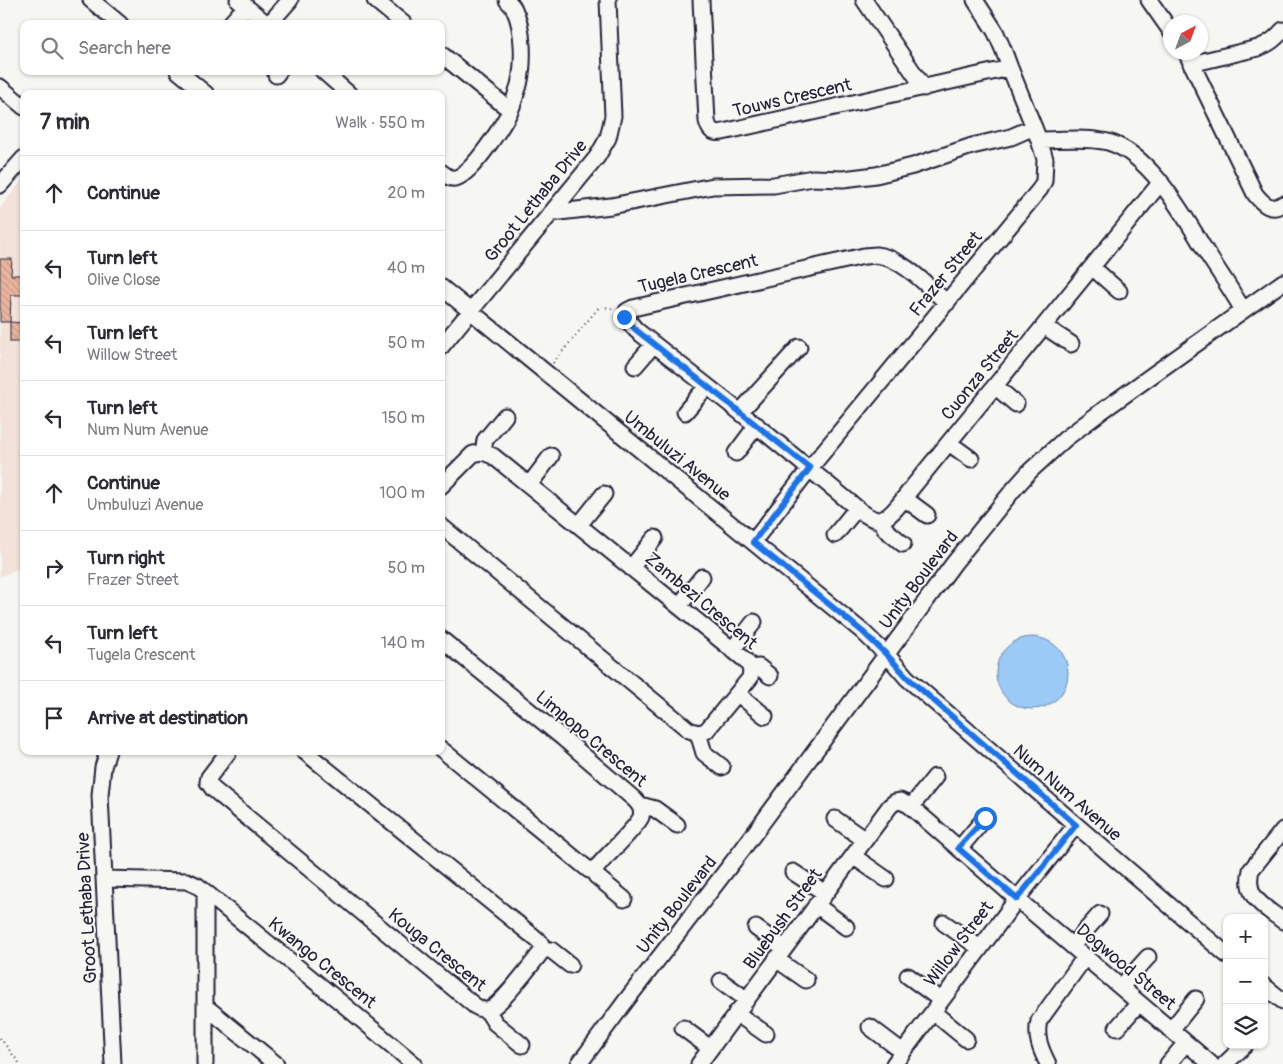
<!DOCTYPE html>
<meta charset="utf-8">
<style>
body{margin:0;font-family:Pangolin,sans-serif;background:#f7f7f7;color:#2b2b33}
.controls{position:absolute;right:15px;bottom:15px;display:grid;overflow:hidden;border-radius:10px;box-shadow:0 1px 4px #0004}
.controls button{width:45px;height:45px;display:grid;place-items:center;padding:0;border:0;border-bottom:1px solid #e1e1e2;background:#fff;color:#2b2b33;font:25px sans-serif}
.compass{position:absolute;left:1163px;top:15px;width:45px;height:45px;border-radius:50%;background:#fff;box-shadow:0 1px 4px #0004;rotate:41deg}
.stop{position:absolute;width:15px;height:15px;margin:-11px;border:4px solid #1a73e8;border-radius:50%;background:#fff}
.stop.end{background:#1a73e8;border-color:#fff;box-shadow:0 1px 5px #0008}
.list{margin:0;padding:0;list-style:none}
h2{display:flex;justify-content:space-between;align-items:center;height:65px;margin:0;padding:0 20px;font-size:21px}
h2 small{font-size:16px;font-weight:400;color:#7c7c81}
.list li{display:grid;grid-template-columns:32px 1fr auto;gap:15px;align-items:center;box-sizing:border-box;height:75px;padding:0 20px;border-top:1px solid #e1e1e2}
.list b{display:block;font-size:19px;white-space:nowrap}
.list p{margin:0;font-size:16px;white-space:nowrap;color:#7c7c81}
.list em{font-size:16px;font-style:normal;color:#7c7c81}
.icon{flex:none;width:28px;height:28px;fill:none;stroke:currentColor;stroke-width:2;stroke-linecap:round;stroke-linejoin:round}
.map{position:relative;flex:none;width:1283px;height:1064px;overflow:hidden}
.search{position:absolute;background:#fff;box-shadow:0 1px 4px #0004;left:20px;top:20px;width:425px;height:55px;display:flex;align-items:center;gap:12px;box-sizing:border-box;padding:0 18px;border-radius:10px;color:#7c7c81;font-size:19px}
.panel{position:absolute;background:#fff;box-shadow:0 1px 4px #0004;left:20px;top:90px;width:425px;height:665px;border-radius:10px}
.map>svg:first-child{display:block}
.built{fill:#f2e2d9}
.water{fill:#9bcaf7;stroke:#6b87ac}
.building{fill:url(#building-back-hatch);stroke:#22223b}
.lines{fill:none;stroke-linecap:round;stroke-linejoin:round}
.minor-casing{stroke:#22223b;stroke-width:19}
.path{stroke:#22223b;stroke-width:2;stroke-dasharray:1 4;stroke-linecap:butt}
.minor{stroke:#f6f6f2;stroke-width:15}
.route{stroke:#1a73e8;stroke-width:6}
.labels{text-anchor:middle;dominant-baseline:central;stroke-width:4;stroke-linejoin:round;paint-order:stroke}
.street-label{font-size:18px;fill:#22223b;stroke:#f6f6f2}
</style>
<div class="map">
<svg width="1283" height="1064" viewBox="0 0 1283 1064">
<defs>
<pattern id="building-back-hatch" width="6" height="6" patternUnits="userSpaceOnUse" patternTransform="scale(1.25)"><rect width="6" height="6" fill="#eab49e"/><path d="M-1 5l2 2M0 0l6 6M5-1l2 2" fill="none" stroke="#c89a89"/></pattern>
</defs>
<rect width="100%" height="100%" fill="#f6f6f2"/>
<filter id="ink" filterUnits="userSpaceOnUse"><feTurbulence type="fractalNoise" baseFrequency=".02" numOctaves="2"/><feDisplacementMap in="SourceGraphic" scale="10" xChannelSelector="R" yChannelSelector="G"/><feConvolveMatrix kernelMatrix="1 2 1 2 8 2 1 2 1" color-interpolation-filters="sRGB"/></filter>
<g filter="url(#ink)">
<path class="built" d="M24,178V566L0,577V208Z"/>
<path class="water" d="M996 673a36 36 0 1 1 72 0a36 36 0 1 1-72 0Z"/>
<path class="building" d="M0,259H12L11,275H24V295H11L10,322H0Z
M10,322L24,323V342H10Z"/>
<g class="lines">
<defs>
<path id="minor" d="M91,0L120,24
M238,0L267,24
M375,0L404,24
M701,0L707,121C709,130 713,134 723,132L1010,68
M864,0L924,88
M1149,0L1170,30
M230,24L246,6
M269,24L290,0
M1186,52L1255,194C1263,204 1271,212 1283,204
M441,54L510,110
M1191,64L1258,48C1269,44 1275,39 1283,30
M178,71L206,94
M323,71L349,94
M276,75L279,71
M0,87L24,107
M1039,140C1060,140 1088,137 1108,142C1151,154 1186,219 1208,255C1220,273 1232,291 1243,310
M441,172C445,175 450,179 455,178C470,177 503,125 510,111C514,103 516,93 519,85C524,64 524,29 514,9C513,6 509,3 507,0
M0,185L24,158
M551,213L611,206L713,186L774,185L813,178L843,179L876,175L913,166L972,146L1011,137L1034,127
M1092,267L1119,291
M441,287L863,632L887,655L907,678L1076,825L1227,955
M947,303C929,287 901,257 876,255C872,255 868,256 864,256L633,308L627,311L625,317L636,330L740,412L863,513C868,516 873,520 879,520C891,519 904,498 911,489L1161,182
M1044,326L1071,344
M441,347L597,157L608,138L613,116L608,0
M635,366L654,344
M995,386L1016,404
M685,412L707,386
M740,412L799,347
M949,443L971,459
M483,452L485,440L505,416
M736,453L757,425
M529,485L551,456
M441,486L473,454L483,452L493,456L744,659C750,665 752,669 750,678L706,731L698,733L689,730L441,526
M904,498L927,515
M882,519L885,529L903,544
M579,525L604,494
M835,535L857,508
M753,542L810,468L1031,200L1040,189L1044,181L1045,159L1039,140L1010,68L1003,49L995,31L975,0
M631,568L655,538
M679,606L702,577
M441,639L563,738L634,799C639,804 643,809 641,817C637,827 606,856 598,866L594,869L589,870L441,749
M732,650L754,622
M751,668L759,667L770,676
M738,694L765,716
M698,733L704,753L722,767
M108,751L103,767L100,795L113,1064
M229,751L209,777L208,782L213,789L475,1006C479,1008 483,1011 487,1010C497,1010 531,965 539,955C543,950 543,946 539,941L304,751
M640,805L655,809L677,825
M911,807L935,777
M835,819L865,840
M1283,830L1251,870C1244,898 1264,906 1283,921
M959,849L985,818
M853,856L886,879
M594,869L596,876L624,899
M793,872L825,893
M104,879L187,881L198,886L344,1005L414,1064
M816,905L846,927
M944,923L980,948
M756,928L784,948
M1072,946L1100,914
M542,949L551,950L570,965
M776,959L806,980
M908,976L941,1000
M721,981L746,999
M1264,986L1283,1001
M1121,987L1148,957
M205,1006L276,1064
M487,1010L495,1023L522,1045
M933,1012L966,1039
M736,1013L766,1034
M870,1027L903,1052
M683,1028L710,1048
M1117,1028L1139,1003
M1171,1030L1196,999
M205,1064V892
M579,1064L625,1002L742,850L954,563L1014,489L1030,471L1065,439L1102,411L1283,282
M699,1064L890,806L895,802L900,801L909,805L1017,899L1211,1064
M894,1064L1017,899L1076,825
M1048,1064C1041,1050 1035,1037 1039,1021L1085,957
M1168,1064L1186,1043
M1225,1064L1245,1045"/>
</defs>
<use href="#minor" class="minor-casing"/>
<path class="path" d="M553,363L600,306L614,309
M0,1038L20,1064"/>
<use href="#minor" class="minor"/>
</g>
</g>
<g class="lines" filter="url(#ink)">
<path class="route" d="M624,317L636,330L740,412L810,468L753,542L863,632L887,655L908,678L1076,825L1017,899L958,848L985,818"/>
</g>
<g class="labels">
<g class="street-label">
<text transform="translate(792 98) rotate(-13)">Touws Crescent</text>
<text transform="translate(536 201) rotate(-51)">Groot Lethaba Drive</text>
<text transform="translate(698 274) rotate(-13)">Tugela Crescent</text>
<text transform="translate(946 274) rotate(-51)">Frazer Street</text>
<text transform="translate(980 375) rotate(-51)">Cuonza Street</text>
<text transform="translate(677 456) rotate(39)">Umbuluzi Avenue</text>
<text transform="translate(919 580) rotate(-53)">Unity Boulevard</text>
<text transform="translate(701 601) rotate(40)">Zambezi Crescent</text>
<text transform="translate(591 739) rotate(40)">Limpopo Crescent</text>
<text transform="translate(1067 793) rotate(41)">Num Num Avenue</text>
<text transform="translate(677 905) rotate(-52)">Unity Boulevard</text>
<text transform="translate(87 908) rotate(-93)">Groot Lethaba Drive</text>
<text transform="translate(783 919) rotate(-54)">Bluebush Street</text>
<text transform="translate(959 944) rotate(-53)">Willow Street</text>
<text transform="translate(437 950) rotate(39)">Kouga Crescent</text>
<text transform="translate(322 963) rotate(39)">Kwango Crescent</text>
<text transform="translate(1126 967) rotate(40)">Dogwood Street</text>
</g>
</g>
</svg>
<div class="controls">
<button>+</button>
<button>−</button>
<button><svg class="icon" aria-label="layers" viewBox="0 0 24 24"><path d="M12 4l9 5-9 5-9-5zM3 14l9 5 9-5"/></svg></button>
</div>
<svg class="compass" viewBox="-18 -18 36 36"><path d="M0-13l5 13h-10z" fill="#e53935"/><path d="M0 13l5-13h-10z" fill="#7c7c81"/></svg>
<div class="stop" style="left:985px;top:818px"></div>
<div class="stop end" style="left:624px;top:317px"></div>
<div class="search"><svg class="icon" aria-label="search" viewBox="0 0 24 24"><circle cx="10" cy="10" r="6"/><path d="M15 15l6 6"/></svg>Search here</div>
<section class="panel">
<h2>7 min<small>Walk · 550 m</small></h2>
<ul class="list">
<li><svg class="icon" aria-label="ahead" viewBox="0 0 24 24"><path d="M12 20V5M6 11l6-6 6 6"/></svg><div><b>Continue</b></div><em>20 m</em></li>
<li><svg class="icon" aria-label="left" viewBox="0 0 24 24"><path d="M17 20v-9H6M10 6l-5 5 5 5"/></svg><div><b>Turn left</b><p>Olive Close</p></div><em>40 m</em></li>
<li><svg class="icon" aria-label="left" viewBox="0 0 24 24"><path d="M17 20v-9H6M10 6l-5 5 5 5"/></svg><div><b>Turn left</b><p>Willow Street</p></div><em>50 m</em></li>
<li><svg class="icon" aria-label="left" viewBox="0 0 24 24"><path d="M17 20v-9H6M10 6l-5 5 5 5"/></svg><div><b>Turn left</b><p>Num Num Avenue</p></div><em>150 m</em></li>
<li><svg class="icon" aria-label="ahead" viewBox="0 0 24 24"><path d="M12 20V5M6 11l6-6 6 6"/></svg><div><b>Continue</b><p>Umbuluzi Avenue</p></div><em>100 m</em></li>
<li><svg class="icon" aria-label="right" viewBox="0 0 24 24"><path d="M7 20v-9h11M14 6l5 5-5 5"/></svg><div><b>Turn right</b><p>Frazer Street</p></div><em>50 m</em></li>
<li><svg class="icon" aria-label="left" viewBox="0 0 24 24"><path d="M17 20v-9H6M10 6l-5 5 5 5"/></svg><div><b>Turn left</b><p>Tugela Crescent</p></div><em>140 m</em></li>
<li><svg class="icon" aria-label="arrive" viewBox="0 0 24 24"><path d="M6 21V4h12l-3 4 3 4H6"/></svg><div><b>Arrive at destination</b></div></li>
</ul>
</section>
</div>
